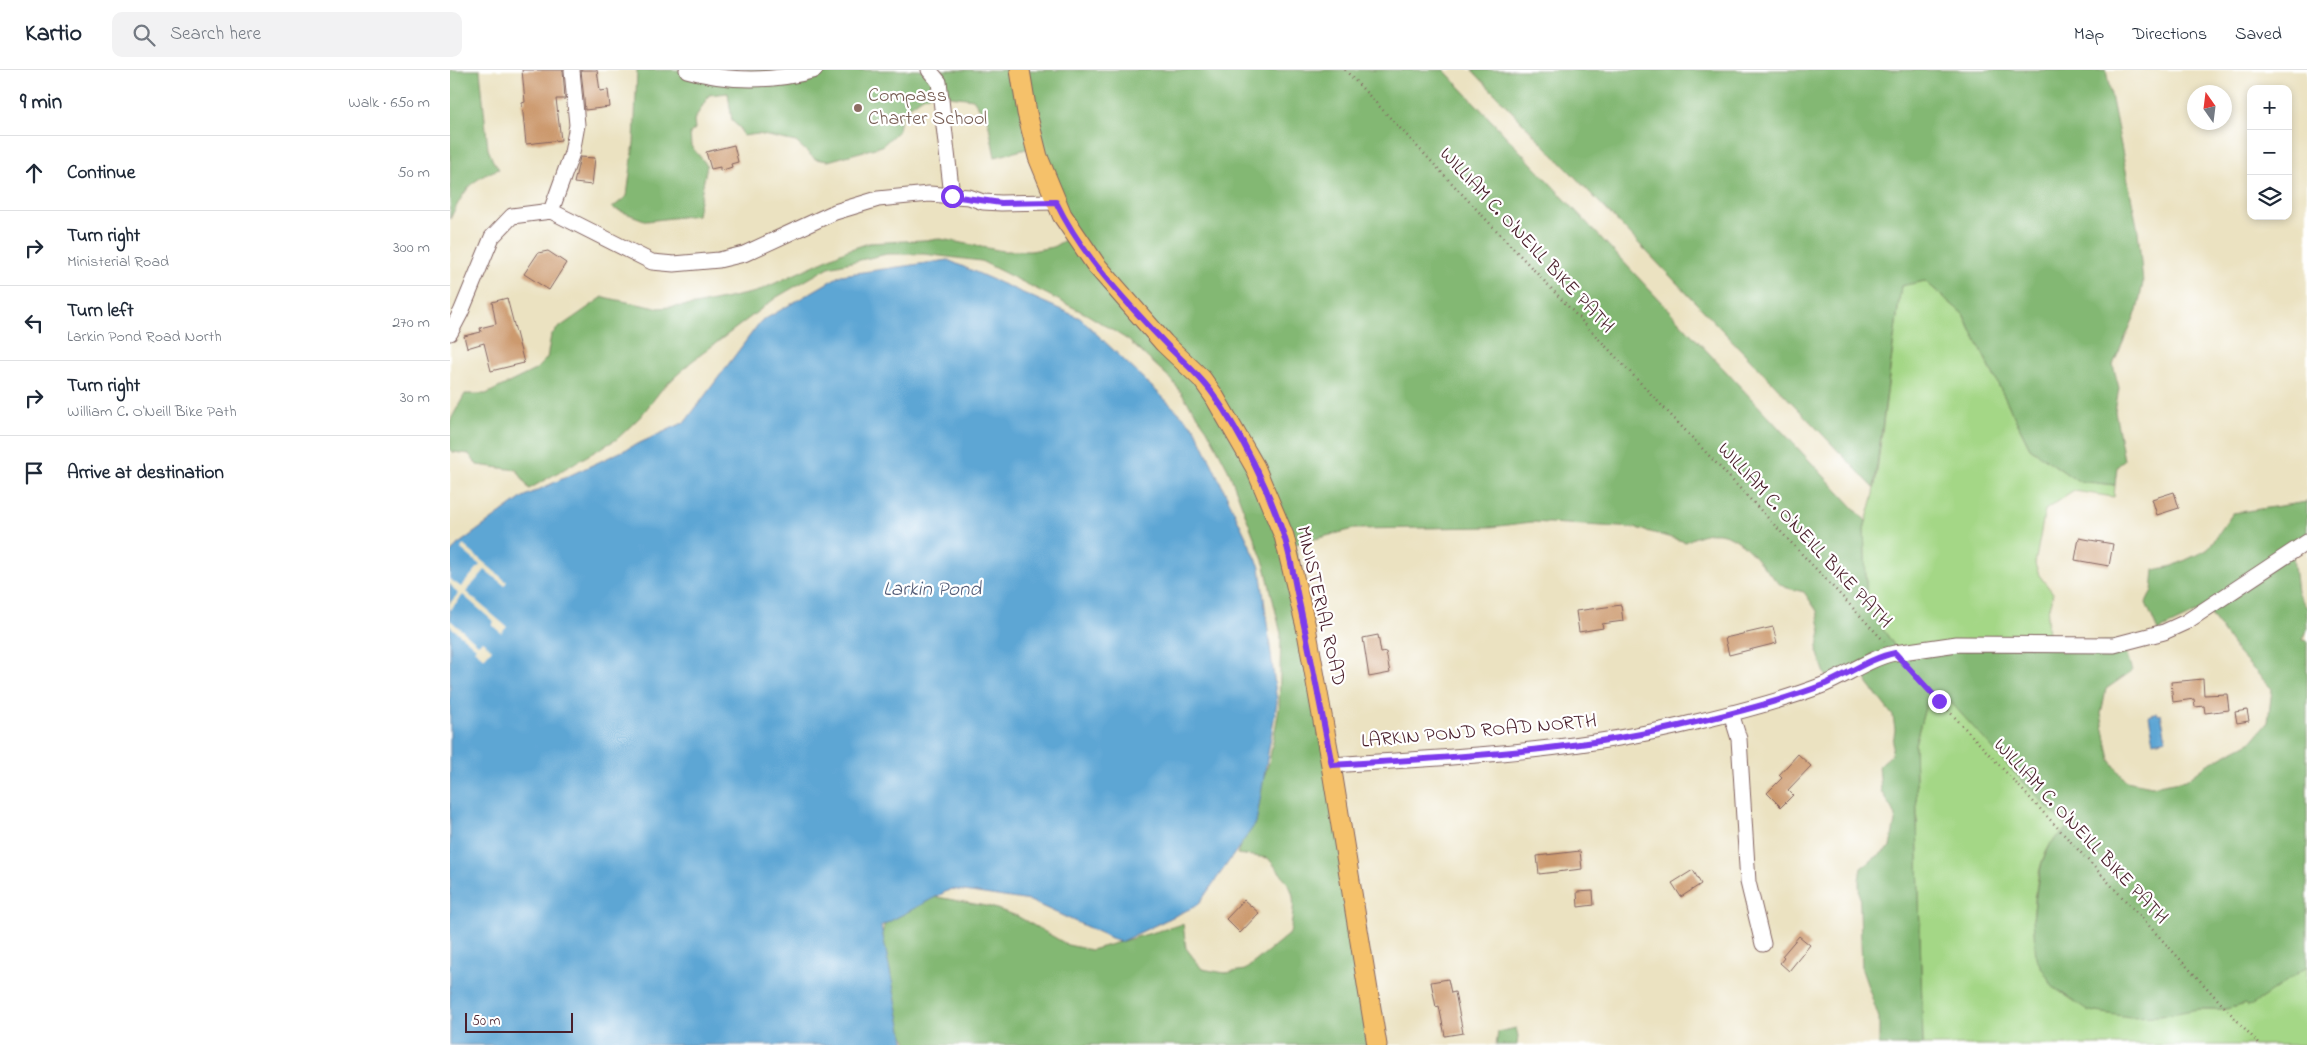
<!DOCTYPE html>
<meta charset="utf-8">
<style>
body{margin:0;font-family:"Indie Flower",sans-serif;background:#f2f2f3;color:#1f2937}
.controls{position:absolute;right:15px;top:15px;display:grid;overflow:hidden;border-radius:10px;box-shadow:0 2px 8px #0003}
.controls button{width:45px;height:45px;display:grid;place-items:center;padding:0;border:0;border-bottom:1px solid #e0e1e3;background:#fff;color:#1f2937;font:25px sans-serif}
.compass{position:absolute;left:1737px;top:15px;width:45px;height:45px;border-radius:50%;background:#fff;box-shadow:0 2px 8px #0003;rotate:346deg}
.scale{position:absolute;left:15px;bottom:12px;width:108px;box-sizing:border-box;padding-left:5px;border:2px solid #4a1f2b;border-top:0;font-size:14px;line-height:18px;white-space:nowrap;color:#4a1f2b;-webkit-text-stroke:4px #fff;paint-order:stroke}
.stop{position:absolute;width:15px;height:15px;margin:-11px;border:4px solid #7c3aed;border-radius:50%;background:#fff}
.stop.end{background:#7c3aed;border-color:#fff;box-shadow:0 1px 5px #0008}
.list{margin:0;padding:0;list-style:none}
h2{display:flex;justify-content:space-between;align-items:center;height:65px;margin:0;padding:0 20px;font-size:21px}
h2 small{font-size:16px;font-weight:400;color:#747a83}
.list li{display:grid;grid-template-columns:32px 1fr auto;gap:15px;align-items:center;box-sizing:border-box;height:75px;padding:0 20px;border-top:1px solid #e0e1e3}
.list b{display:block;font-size:19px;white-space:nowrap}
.list p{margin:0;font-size:16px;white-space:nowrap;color:#747a83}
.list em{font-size:16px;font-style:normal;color:#747a83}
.icon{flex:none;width:28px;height:28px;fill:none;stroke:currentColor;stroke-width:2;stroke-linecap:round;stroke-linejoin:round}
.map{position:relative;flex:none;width:1857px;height:975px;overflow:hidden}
header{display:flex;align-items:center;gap:30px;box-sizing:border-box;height:70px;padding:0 25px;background:#fff;border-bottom:1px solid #e0e1e3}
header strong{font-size:24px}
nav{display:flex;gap:28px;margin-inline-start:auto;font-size:18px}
.search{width:350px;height:45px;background:#f2f2f3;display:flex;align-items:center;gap:12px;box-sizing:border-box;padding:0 18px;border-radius:10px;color:#747a83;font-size:19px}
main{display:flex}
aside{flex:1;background:#fff}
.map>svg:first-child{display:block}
.green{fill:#a4d786;stroke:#777b58}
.forest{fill:#83b873;stroke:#666c4f}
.water{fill:#5da6d4;stroke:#546280}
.pier{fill:#ebe2c1}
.building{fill:#cc9a6e}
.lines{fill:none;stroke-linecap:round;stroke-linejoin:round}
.minor-casing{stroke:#826360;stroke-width:17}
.major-casing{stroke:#826360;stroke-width:21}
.path{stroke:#826360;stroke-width:2.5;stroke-dasharray:1 4;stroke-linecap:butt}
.minor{stroke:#fff;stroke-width:15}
.major{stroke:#f5c16b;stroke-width:19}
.route{stroke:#7c3aed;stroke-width:6}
.education-dot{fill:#8d6e63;stroke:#fff;stroke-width:2}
.labels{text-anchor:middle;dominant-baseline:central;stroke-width:4.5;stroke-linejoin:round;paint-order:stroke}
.education-label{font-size:20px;fill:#785e54;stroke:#fff;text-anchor:start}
.street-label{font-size:20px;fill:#4a1f2b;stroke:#fff}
.water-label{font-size:21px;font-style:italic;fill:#535c77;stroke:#fff}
</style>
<header>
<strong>Kartio</strong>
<div class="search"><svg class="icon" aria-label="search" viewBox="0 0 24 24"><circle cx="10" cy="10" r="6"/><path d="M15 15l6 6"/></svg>Search here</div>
<nav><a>Map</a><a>Directions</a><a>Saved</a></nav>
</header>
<main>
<aside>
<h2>9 min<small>Walk · 650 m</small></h2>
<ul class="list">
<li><svg class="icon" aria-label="ahead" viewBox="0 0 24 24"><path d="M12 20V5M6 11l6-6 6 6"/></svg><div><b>Continue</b></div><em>50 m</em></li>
<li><svg class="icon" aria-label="right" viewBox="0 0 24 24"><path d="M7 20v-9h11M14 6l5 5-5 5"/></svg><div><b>Turn right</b><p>Ministerial Road</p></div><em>300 m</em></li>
<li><svg class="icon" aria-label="left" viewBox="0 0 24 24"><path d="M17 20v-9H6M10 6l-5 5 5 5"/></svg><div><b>Turn left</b><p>Larkin Pond Road North</p></div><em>270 m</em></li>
<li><svg class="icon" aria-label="right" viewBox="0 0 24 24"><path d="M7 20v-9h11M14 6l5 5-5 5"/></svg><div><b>Turn right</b><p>William C. O'Neill Bike Path</p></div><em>30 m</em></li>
<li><svg class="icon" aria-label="arrive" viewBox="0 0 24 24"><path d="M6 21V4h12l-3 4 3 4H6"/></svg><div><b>Arrive at destination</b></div></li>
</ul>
</aside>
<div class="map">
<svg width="1857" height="975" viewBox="0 0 1857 975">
<rect width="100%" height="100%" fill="#fff"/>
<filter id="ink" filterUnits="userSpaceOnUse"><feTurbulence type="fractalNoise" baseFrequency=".02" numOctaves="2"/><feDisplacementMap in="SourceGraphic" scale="10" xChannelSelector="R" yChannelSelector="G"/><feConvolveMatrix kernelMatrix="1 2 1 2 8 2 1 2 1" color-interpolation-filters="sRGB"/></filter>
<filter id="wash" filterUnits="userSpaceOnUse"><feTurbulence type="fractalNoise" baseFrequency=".0096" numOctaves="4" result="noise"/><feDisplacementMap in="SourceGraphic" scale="20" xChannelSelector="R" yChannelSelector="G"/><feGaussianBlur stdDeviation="1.12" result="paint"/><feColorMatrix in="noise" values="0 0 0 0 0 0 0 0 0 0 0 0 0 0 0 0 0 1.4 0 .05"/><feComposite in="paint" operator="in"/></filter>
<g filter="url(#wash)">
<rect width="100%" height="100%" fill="#ebe2c1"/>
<path class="green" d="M1475,211L1513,244L1580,378L1627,411L1665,415L1664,427L1624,421L1595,440L1585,494L1589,505L1603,523L1597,545L1598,573L1450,584L1417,536L1414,459L1424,424L1451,215Z
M1497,627L1560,698L1618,758C1613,763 1605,768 1601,774C1586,795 1586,825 1583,850L1748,939H1776L1795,934L1857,897V975H1473L1465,674L1476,634L1481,638Z"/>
<path class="forest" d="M0,0H30L38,79L43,91L49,99C20,109 13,123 0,149Z
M187,0H994L1416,451L1414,459L1417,536L1450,584L1673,571L1682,601L1656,619L1651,644L1660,690L1676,711L1702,716L1736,710L1756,695L1802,671L1818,652L1822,619L1789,584L1756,538L1708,561L1696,533L1702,521L1704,500L1723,496L1757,480L1783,443L1857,432V469L1842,479L1847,522L1857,538V560L1853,570L1857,571V897L1802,935L1797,936L1795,934L1776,939H1748L1710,946L1680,947L1639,941L1603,917L1586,888L1583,850L1587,816L1592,792L1601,773L1618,758L1560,698L1497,628L1481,638L1476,634L1465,674L1473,975H1429V948L1412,900L1409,810L1411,798L1440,777L1446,746L1431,721L1429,696L1441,685L1445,660L1443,646L1418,614L1413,597L1380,610L1375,604L1367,581L1371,562L1367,541L1354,522C1347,520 1337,519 1331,515C1302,490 1285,443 1236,472L1186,458L1082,452L1041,457L904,459L845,474L928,975H458L425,896L436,847L482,826L541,837L567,846L618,875L641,880L733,854L736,878L752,899L775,903L795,900L840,863C847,820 845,821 818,788L787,784L819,692L829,639L831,564L815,496L778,399L757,359L722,310L678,270L638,245L531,191L474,184H437L379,197L327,227L241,292L212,319L190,347L167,369L79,419L67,400L27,395L19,384L3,382L0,380V351L15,324H36L85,300L97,288L101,265L107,259L153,227L207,238L245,235L306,222L395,181L419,173L491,169L553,181H581L603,177L620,167L584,77L545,87L538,51L523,29L485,24L473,27L452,42L449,60L432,76L378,91L365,89L346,72L308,64L293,66L290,58L282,51L278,23L259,25L244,50L245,59L240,63L241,76L257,95L247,145L197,151L162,138L177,126L184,73Z
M1022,0H1656L1688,161L1693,213L1687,241L1663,295L1669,318L1665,341L1674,390L1667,397L1665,415L1627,411L1580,378L1513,244L1475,211L1451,216L1424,418Z
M1066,958L1068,966L1067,975H1046L1048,962Z"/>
<path class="water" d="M498,190L630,248L745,358L810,497L827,632L806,753L748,835L670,872L580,831L501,819L431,856L455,975H0V484L7,475L73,427L235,352L310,252L391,205Z
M1707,643L1708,645L1711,644L1716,669L1704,672L1699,646Z"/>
<path class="pier" d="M13,475L57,512L54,515L35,500L16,522L57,557L51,563L42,555L44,552L13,525L0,540V533L8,524L0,514V509L11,517L30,495L11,479Z
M0,550L28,574L32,571L42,579L34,588L24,580L26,578L0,556Z"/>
<g id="blocks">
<path class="building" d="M72,0H113L115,29H106L111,70L76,74L72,33L75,32Z
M131,0H147L150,21L158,20L160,37L135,40Z
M284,75L288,92L281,94L282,97L270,101V97L261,99L256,82Z
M130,87L145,88L142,115L124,113Z
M98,181L116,193L99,220L74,204L88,183Z
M57,228L74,293L41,301L34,273L17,278L14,266L31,262L30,258L46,254L42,232Z
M1724,422L1729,438L1707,445L1702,429Z
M1629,468L1663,474L1659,496L1625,490Z
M1171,535L1173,551L1152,554L1153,558L1129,562L1126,541Z
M1323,557L1327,573L1279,585L1275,568Z
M928,565L931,583L936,582L940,603L919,607L913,568Z
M1753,609L1754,625L1777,624L1779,640L1755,643L1754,636L1745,637L1744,629L1723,632L1721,612Z
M1797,640L1799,651L1787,653L1785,642Z
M1348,684L1361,696L1338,720L1343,725L1331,737L1317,723L1332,708L1329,705Z
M1130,781L1132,799L1089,804L1087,786Z
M1243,800L1251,814L1231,827L1222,813Z
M1143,821L1144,835L1128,837L1127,822Z
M794,830L809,843L790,863L776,849Z
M1349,866L1360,875L1339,901L1330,893L1334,888L1332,886Z
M998,909L1001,923L1005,922L1013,963L995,966L989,936L986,937L981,912Z"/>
</g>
</g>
<g filter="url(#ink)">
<use href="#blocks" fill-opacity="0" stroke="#826360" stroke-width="1"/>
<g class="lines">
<defs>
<path id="minor" d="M237,0C278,12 324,12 365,0
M479,0L489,12L502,126
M101,141L122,83L127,55L122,0
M0,263L11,242L42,167L62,146L101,141L202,192L224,194L269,190L294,184L385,142L428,129L479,124L519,127L533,132L551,133L606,132
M1281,643L1289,669L1298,812L1313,874
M881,695C1004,687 1126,682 1246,652C1288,642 1332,631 1373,615C1395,606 1422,587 1445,583L1507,574L1664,575L1714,562L1736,552L1857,472"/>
<path id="major" d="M570,0L577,43L588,87L612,145L646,195L714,273L752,309L764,326L805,397L834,466L856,557L881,695L927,975"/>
</defs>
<use href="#minor" class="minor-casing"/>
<use href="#major" class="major-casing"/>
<path class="path" d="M895,0L1434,571
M1457,596L1810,975"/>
<use href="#minor" class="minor"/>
<use href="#major" class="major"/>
</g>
</g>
<g class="lines" filter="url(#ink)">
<path class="route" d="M502,126L551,133L606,132C631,184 674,230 714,272C730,289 749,304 763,324C792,365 818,418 834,466C841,487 844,510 849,532C861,586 871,640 882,695C1004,687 1126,682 1246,652C1288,642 1332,631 1373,615C1395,606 1422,587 1445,583L1489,631"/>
</g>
<circle class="education-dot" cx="408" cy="38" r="5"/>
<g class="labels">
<g class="education-label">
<text x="418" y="26">Compass<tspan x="418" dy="23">Charter School</tspan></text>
</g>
<g class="street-label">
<text transform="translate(1076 171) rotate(47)">WILLIAM C. O'NEILL BIKE PATH</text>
<text transform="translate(1354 466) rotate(47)">WILLIAM C. O'NEILL BIKE PATH</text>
<text transform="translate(870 536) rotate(77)">MINISTERIAL ROAD</text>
<text transform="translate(1029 662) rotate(-5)">LARKIN POND ROAD NORTH</text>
<text transform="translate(1630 762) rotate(47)">WILLIAM C. O'NEILL BIKE PATH</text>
</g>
<g class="water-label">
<text x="482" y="520">Larkin Pond</text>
</g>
</g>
</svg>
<div class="controls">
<button>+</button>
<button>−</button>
<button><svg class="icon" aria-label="layers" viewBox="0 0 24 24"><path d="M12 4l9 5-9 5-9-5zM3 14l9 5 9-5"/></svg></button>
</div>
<svg class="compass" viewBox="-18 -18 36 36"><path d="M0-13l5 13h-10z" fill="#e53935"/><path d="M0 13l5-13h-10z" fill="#747a83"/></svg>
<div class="scale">50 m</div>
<div class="stop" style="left:502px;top:126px"></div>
<div class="stop end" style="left:1489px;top:631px"></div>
</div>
</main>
